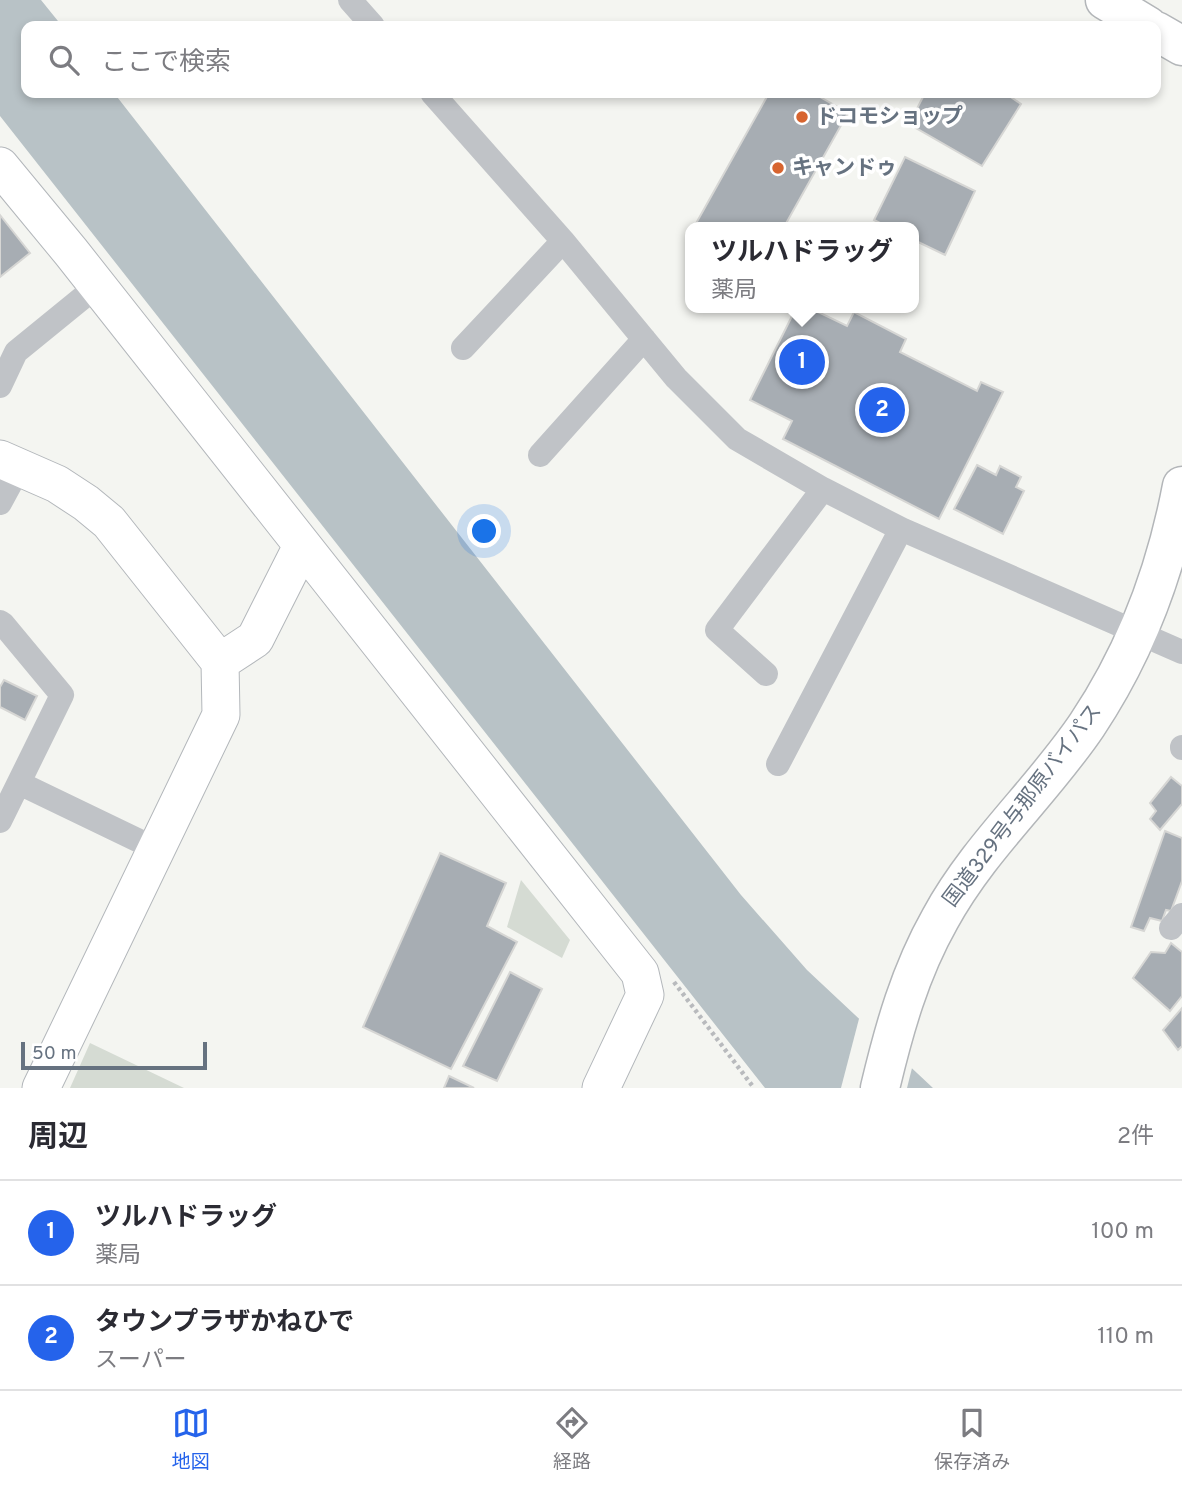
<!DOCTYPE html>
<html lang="ja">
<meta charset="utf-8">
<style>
body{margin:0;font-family:Overpass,"Noto Sans JP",sans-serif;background:#f7f7f7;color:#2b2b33}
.scale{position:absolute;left:21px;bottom:18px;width:186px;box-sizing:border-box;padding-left:7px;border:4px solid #667280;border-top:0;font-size:19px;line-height:24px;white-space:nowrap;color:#667280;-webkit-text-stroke:5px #fff;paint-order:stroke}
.you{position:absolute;left:485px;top:532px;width:24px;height:24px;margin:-18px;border:5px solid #fff;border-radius:50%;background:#1a73e8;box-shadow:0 0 0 10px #1a73e833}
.badge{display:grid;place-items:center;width:46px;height:46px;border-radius:50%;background:#2563eb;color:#fff;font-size:23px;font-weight:700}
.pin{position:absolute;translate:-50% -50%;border:4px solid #fff;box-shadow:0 2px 7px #0006}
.popup{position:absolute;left:685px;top:222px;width:234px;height:91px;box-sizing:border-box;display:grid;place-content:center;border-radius:14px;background:#fff;filter:drop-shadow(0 2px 5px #0005);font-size:23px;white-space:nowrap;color:#7c7c81}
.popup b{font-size:26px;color:#2b2b33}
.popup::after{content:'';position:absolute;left:50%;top:100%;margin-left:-14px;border:14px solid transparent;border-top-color:#fff}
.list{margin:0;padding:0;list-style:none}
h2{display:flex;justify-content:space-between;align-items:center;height:91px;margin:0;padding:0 28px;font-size:30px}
h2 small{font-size:23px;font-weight:400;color:#7c7c81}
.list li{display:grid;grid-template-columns:46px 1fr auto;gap:21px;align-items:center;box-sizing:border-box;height:105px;padding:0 28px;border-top:2px solid #e1e1e2}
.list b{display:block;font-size:26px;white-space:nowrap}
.list p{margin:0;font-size:23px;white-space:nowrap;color:#7c7c81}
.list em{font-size:23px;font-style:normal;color:#7c7c81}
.icon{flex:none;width:38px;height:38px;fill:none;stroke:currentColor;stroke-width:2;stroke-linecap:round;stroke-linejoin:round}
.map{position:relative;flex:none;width:1182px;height:1088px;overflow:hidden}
.search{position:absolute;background:#fff;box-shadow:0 4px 10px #0003;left:21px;right:21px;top:21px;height:77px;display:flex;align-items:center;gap:18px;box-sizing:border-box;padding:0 24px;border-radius:14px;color:#7c7c81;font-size:26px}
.sheet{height:301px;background:#fff}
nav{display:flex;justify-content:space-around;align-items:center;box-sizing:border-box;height:98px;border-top:2px solid #e1e1e2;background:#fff;font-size:19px;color:#7c7c81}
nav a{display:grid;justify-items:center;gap:4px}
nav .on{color:#2563eb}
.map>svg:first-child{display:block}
.green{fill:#d5dbd3}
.water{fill:#b8c2c6}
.pier{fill:#f4f5f1}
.building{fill:#a7adb3;stroke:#d6d6d4;stroke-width:2}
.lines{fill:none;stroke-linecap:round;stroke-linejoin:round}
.secondary-casing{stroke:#b3b7bb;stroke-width:39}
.highway-casing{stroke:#b3b6b9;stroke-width:41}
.path{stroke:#b8babd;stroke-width:4.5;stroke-dasharray:3.5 3.5;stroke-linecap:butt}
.street{stroke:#c0c3c7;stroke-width:24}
.secondary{stroke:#fff;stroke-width:37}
.highway{stroke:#fff;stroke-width:38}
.poi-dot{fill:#d7642f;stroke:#fff;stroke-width:2.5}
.labels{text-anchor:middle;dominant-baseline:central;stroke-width:7;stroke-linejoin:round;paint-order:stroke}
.poi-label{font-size:21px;font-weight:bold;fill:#667280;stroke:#fff;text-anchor:start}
.street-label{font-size:21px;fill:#667280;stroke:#fff}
</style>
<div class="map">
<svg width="1182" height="1088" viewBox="0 0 1182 1088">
<rect width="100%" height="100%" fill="#f4f5f1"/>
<path class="green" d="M521,880L570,940L562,958L507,927Z
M90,1043L184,1088H70Z"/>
<path class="water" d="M0,0H41L62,26H26V93H114L741,895L807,970L933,1088H765L0,116Z"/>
<path class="pier" d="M860,1015L913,1064L907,1088H841Z"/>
<path class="building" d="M769,93H813L848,113L784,227H694Z
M925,93H1005L1021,104L982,166L909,124Z
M905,157L975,191L945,255L914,240V227H888L874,220Z
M0,215L30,253L0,277Z
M796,308H810L847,326L854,312L906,339L900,352L977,391L981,382L1003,392L939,519L783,439L792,421L750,400Z
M977,465L996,475L1000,466L1021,477L1016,487L1024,491L1003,534L954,509Z
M4,680L37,696L25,720L0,707V687Z
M1171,777L1182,786V804L1160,830L1150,819L1156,811L1150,803Z
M1165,831L1182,838V881L1171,911L1166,910L1162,921L1150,918L1144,931L1131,927Z
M440,853L506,883L487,926L517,942L451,1069L363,1027Z
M1171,943L1182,952V996L1170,1011L1133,978L1151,952L1165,953Z
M510,972L542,989L497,1081L463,1066Z
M1182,1008V1046L1178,1050L1163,1030Z
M449,1076L474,1088H444Z"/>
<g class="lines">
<defs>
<path id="secondary" d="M0,166L71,252L640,973L645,995L601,1088
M0,459L57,484L86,503L109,522L220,662L221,715L41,1088
M220,662L255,639L302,546"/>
<path id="highway" d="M1105,0L1148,26
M1156,31L1182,46
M880,1088C894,1029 910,972 940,919C979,847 1041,793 1087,725C1135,653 1166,571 1182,486"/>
</defs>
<use href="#secondary" class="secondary-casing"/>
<use href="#highway" class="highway-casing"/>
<path class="path" d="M674,982L754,1088"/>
<path class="street" d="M350,0L373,26
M432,93L563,241L676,378L737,439L823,489L901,529L1182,652
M463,348L563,241
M0,386L16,352L97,286
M540,455L644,339
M0,503L19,468
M0,622L3,624L62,695L0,821
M766,674L717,630L823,489
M1182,747V748
M778,764L901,529
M19,783L156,849
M1171,928L1182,915"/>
<use href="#secondary" class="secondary"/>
<use href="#highway" class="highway"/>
</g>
<g class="poi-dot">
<circle cx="802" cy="117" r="7"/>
<circle cx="778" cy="168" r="7"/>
</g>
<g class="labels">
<g class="poi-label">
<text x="816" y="117">ドコモショップ</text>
<text x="792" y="168">キャンドゥ</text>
</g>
<g class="street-label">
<text transform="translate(1023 806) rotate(-53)">国道329号与那原バイパス</text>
</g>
</g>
</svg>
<div class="scale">50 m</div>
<div class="you"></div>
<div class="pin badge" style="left:802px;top:362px">1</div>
<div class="popup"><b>ツルハドラッグ</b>薬局</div>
<div class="pin badge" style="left:882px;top:410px">2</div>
<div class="search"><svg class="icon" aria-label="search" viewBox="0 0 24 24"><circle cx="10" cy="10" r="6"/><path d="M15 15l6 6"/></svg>ここで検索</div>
</div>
<section class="sheet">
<h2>周辺<small>2件</small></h2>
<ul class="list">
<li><span class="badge">1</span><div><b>ツルハドラッグ</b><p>薬局</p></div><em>100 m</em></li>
<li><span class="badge">2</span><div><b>タウンプラザかねひで</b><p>スーパー</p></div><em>110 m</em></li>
</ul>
</section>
<nav>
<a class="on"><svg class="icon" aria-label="map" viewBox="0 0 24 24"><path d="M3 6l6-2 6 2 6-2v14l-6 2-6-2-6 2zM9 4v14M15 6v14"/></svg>地図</a>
<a><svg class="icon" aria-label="directions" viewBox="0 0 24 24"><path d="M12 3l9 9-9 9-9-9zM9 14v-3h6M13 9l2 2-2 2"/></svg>経路</a>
<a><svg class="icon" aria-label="saved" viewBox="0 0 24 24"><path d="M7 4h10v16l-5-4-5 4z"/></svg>保存済み</a>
</nav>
